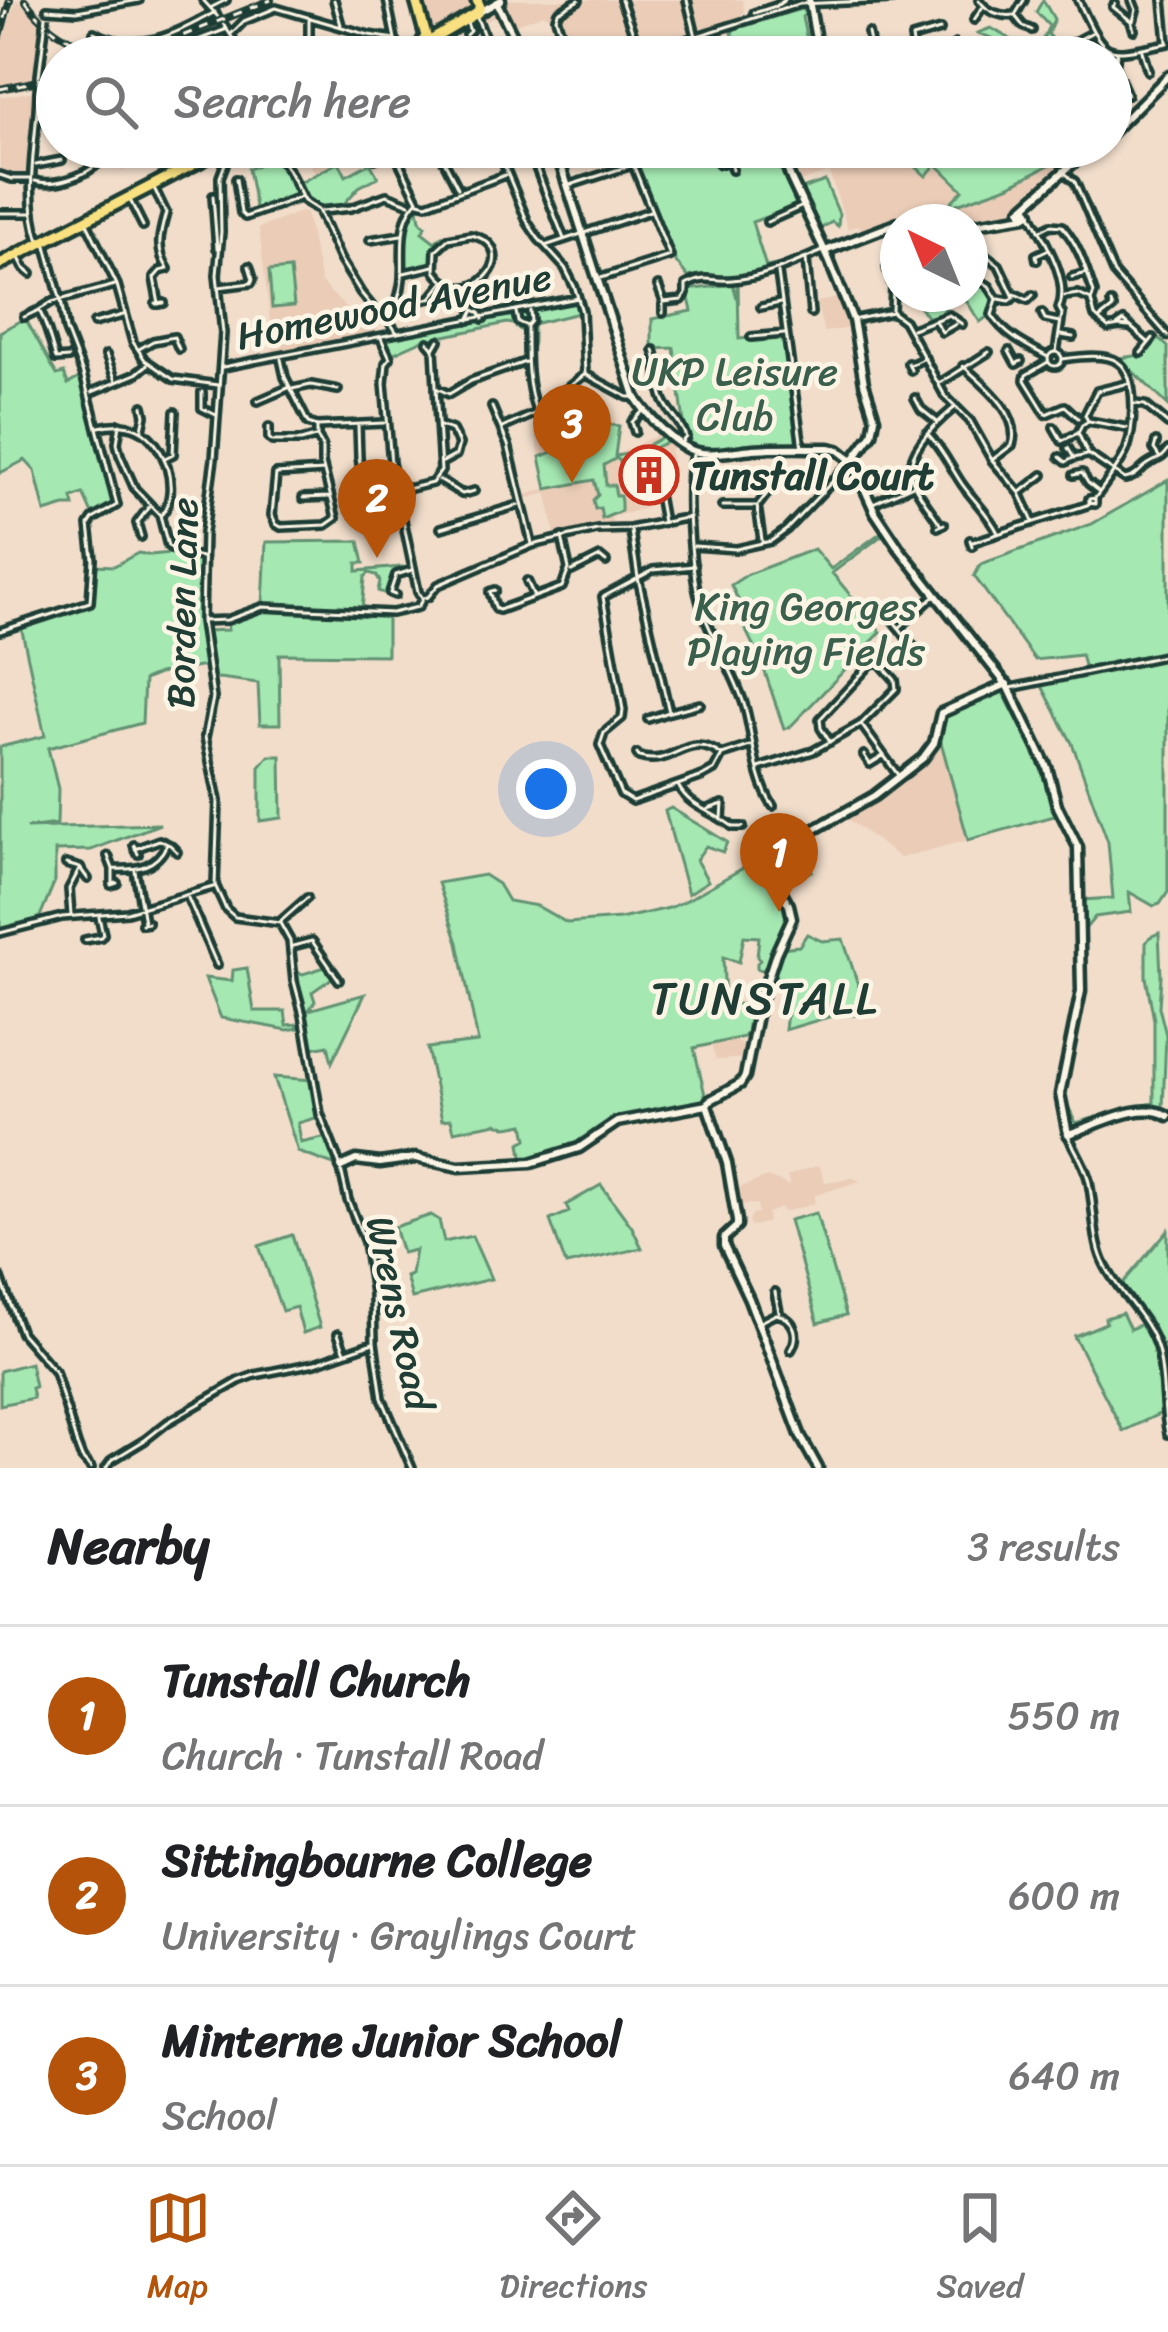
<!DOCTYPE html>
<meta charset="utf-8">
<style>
body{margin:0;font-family:Sriracha,sans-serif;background:#f6f6f6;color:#202124}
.compass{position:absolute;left:880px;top:204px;width:108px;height:108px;border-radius:50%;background:#fff;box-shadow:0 3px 9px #0004;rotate:317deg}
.you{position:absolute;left:546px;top:789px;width:42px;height:42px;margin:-30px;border:9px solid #fff;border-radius:50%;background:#1a73e8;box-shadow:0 0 0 18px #1a73e833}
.badge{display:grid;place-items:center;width:78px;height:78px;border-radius:50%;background:#b45309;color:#fff;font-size:39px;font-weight:700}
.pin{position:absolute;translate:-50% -99px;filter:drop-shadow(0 3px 6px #0008)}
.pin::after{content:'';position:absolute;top:63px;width:42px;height:36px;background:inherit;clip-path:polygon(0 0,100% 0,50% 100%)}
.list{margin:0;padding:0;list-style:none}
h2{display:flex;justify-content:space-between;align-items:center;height:156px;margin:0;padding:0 48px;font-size:51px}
h2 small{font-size:39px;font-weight:400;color:#757577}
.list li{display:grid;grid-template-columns:78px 1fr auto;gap:36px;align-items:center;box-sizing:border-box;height:180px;padding:0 48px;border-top:3px solid #e0e0e0}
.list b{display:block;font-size:45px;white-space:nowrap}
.list p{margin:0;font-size:39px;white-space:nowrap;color:#757577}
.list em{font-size:39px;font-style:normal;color:#757577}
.icon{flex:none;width:66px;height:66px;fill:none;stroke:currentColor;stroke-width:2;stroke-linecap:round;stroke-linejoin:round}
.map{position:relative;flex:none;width:1168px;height:1468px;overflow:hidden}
.search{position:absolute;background:#fff;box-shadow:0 3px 9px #0004;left:36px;right:36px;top:36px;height:132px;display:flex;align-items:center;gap:30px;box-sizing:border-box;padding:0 42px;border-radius:66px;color:#757577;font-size:45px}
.sheet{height:696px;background:#fff}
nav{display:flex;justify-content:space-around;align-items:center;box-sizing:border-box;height:168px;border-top:3px solid #e0e0e0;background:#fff;font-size:33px;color:#757577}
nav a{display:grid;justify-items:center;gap:6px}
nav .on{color:#b45309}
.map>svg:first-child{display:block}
.built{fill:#eaccb7}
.green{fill:#a5e8b2;stroke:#629273;stroke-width:3}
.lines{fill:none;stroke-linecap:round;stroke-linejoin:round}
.street-casing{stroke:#1f3d34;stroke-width:12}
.secondary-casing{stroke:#1f3d34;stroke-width:15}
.primary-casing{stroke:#1f3d34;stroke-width:18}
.street{stroke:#fcf5e5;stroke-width:3}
.secondary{stroke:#fcf5e5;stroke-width:6}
.primary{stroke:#f9e181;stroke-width:9}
.rail-casing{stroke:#1f3d34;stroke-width:8}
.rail{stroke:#fcf5e5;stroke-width:3;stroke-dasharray:9;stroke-linecap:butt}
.street-bridge-casing{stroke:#1f3d34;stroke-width:12;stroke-linecap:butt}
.street-bridge{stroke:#fcf5e5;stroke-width:3}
.labels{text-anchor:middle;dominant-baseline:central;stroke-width:9;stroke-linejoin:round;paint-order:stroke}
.street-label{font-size:39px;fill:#1f3d34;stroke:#fcf5e5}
.park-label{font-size:39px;fill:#3a5f4d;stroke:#fcf5e5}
.poi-label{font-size:39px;font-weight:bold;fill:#1f3d34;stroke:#fcf5e5;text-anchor:start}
.quarter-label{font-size:45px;letter-spacing:3px;fill:#1f3d34;stroke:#fcf5e5}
</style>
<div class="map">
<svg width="1168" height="1468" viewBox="0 0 1168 1468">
<rect width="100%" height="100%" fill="#f1ddca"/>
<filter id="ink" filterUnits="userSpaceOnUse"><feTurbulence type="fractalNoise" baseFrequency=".00833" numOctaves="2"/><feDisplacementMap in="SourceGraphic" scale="24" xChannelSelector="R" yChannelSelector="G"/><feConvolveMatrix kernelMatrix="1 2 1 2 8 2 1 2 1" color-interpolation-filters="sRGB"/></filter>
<g filter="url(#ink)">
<path class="built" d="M17,0L38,18L42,27L36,80L0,87V43Z
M413,0H743L744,12L737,21L630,57H574L557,20L544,14L513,25L505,13L481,23L476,12L433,35L424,32Z
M36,91L29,174L11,175L0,172V97Z
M149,147H186L191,162L171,172L163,158L121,171L117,159Z
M299,147H368L316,175Z
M793,147H1051L1059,168L1007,213L980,218H957L947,222L906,216L861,230L859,225L848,229L829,172L796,183L792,163Z
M301,212L306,213L321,283L364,326L378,329L354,340L274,355L259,228Z
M839,298L850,328L824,332L816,302Z
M572,420L619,426L616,455L661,433L676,446L670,450L674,472L665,483L641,490L646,508L611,517L614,526L567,535L565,533L555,535L547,493L524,499L523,496L546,489L535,434Z
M939,735L968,840L900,858L845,817L873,803L893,787L906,780L931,754Z
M735,1038L736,1042L750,1048L748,1058L716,1060L711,1044Z
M816,1166H819L825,1182L853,1178L860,1181L815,1195L814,1204L783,1212L781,1208L767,1213L768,1222L750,1227L749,1221L753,1214L758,1213L757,1204L736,1205L733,1190L768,1177L790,1186L787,1176Z"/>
<path class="green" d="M1043,0L1054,19L1048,34L1059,51L1054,54L1048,49V54L1007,44L997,46L999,41L978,33L991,28C1014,40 1016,48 1042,41L1049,26L1036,12Z
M801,9L806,13L802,17L810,55L789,57L787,50L776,53L777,57H740L742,55L732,33L734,29Z
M649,147H757L761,154L777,150L779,153H788L785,167L800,205L752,222L766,267L786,263L785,265L728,278L712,275L687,280L700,275L688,277L676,262L631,152Z
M895,147H1059L1067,159L1058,172L1057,161L1008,186L954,205L951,202L963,190L936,164L926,176Z
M278,156L299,195L256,212L248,169Z
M339,162L346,176L370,163L378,177L359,187L343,205C316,203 314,217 298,184Z
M825,181L839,214L838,226L832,222L818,230L802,189Z
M414,206H422L418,209C420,217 418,221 426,226L422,232L435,242L442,236L443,239L435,248L430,266L408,270L404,267C404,247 401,223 414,206Z
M290,269L294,306L272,308L269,271Z
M738,279L739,339L780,336L784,339L800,445L797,448L760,445L708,451L687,445L674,348L652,349V319L692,311L687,290L727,285L728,281L733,284L737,298Z
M979,282L987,286L996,297L991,314L980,322L962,294L974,293L970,283Z
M921,294H954L940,316L927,317L915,300Z
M574,302L577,303L579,313L533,324V342L528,363L529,322L520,323L517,314L529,312L531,322L534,310Z
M510,314L515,317L518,324L523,326V332L513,324L507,323L421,341L392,354L386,347V339Z
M25,318L57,375L64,373L68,384L81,377L114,502L111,508L93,516L83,494L72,498L74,506H65L45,512L35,471L25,460L0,473V332Z
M1157,337L1168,347V405L1119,358L1141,355Z
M574,419L619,426L615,456L634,453L666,435L671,440L639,455L635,463L630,459L622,465L617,458L604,465L606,485H614L616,496H620L621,502V511L602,519L600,508L595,509L593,500L598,495L594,480L547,489L540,457L568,446Z
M1168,480V654L1085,669L1081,655L1035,660L974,576L981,564L1092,524Z
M883,531L885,533L832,573L881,632L790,727L784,729L763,666L742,622L741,606L731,585L748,574L814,549L831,569Z
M359,541L364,563H357V571L401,567L386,594L378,591L380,581L376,575L369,573L365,577L362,610L263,605L266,542Z
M138,553L150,555L171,553L200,562L199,614L205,666L158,674L144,680L142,723L48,748L58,789L57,824L26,828L160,824L91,850L55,851V881L38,921L0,930V747L45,736L21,626L88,607L93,601L95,565L114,566Z
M264,608L387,615V655L279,654L280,724H260L258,683L219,678L213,680L206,631L228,630L227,623Z
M1168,658V892L1160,904L1154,906L1129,892L1131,912L1095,917L1085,929V939L1082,933V900L1113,898L1108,842L1072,743L1041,684Z
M1002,690L1043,770L1058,815L968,840L939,735L942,717Z
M269,756H281L282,818L260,821V767Z
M671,808L727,842L723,852L706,846L696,860L708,881L688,894L665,811Z
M797,846L812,871L791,879H775L770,867Z
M754,866L764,869L791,916L769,971L757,969V963L760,960L757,957L759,937L744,936L739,962L723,957L725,1003L744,1005L745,1009L750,1010L747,1033L744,1037L694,1048L706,1099L675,1110L609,1124L575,1148L523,1163L520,1143L527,1139L524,1124L508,1127L497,1123L454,1131L451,1119L442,1120L427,1048L478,1042L458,943L438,883L484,875L498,884L508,901L537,906L567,923L620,919L669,908L685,901L745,867Z
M1159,933L1161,976L1159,1007L1166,1035L1163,1108C1136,1104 1102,1116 1076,1128L1067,1119L1065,1100L1076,1123L1133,1107L1154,1103V1020L1146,977V943L1150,937Z
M807,934L822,941L843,939L868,1015H835L785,1030L790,984L771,982L780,948L799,946Z
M291,946L296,947L293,956L298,972L303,974L328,966L335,976L312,992L315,1001L309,1010L365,994L332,1062L328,1045L308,1049L294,981Z
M247,968L254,1011H285L287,1025L297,1024L298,1028L288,1030L221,1018L205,978L232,981L233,970Z
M274,1077L313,1080L319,1117L298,1123L301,1143L327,1137L339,1167L298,1152Z
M601,1185L632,1227L642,1248L566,1265L550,1220L569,1212L566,1205Z
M816,1213L846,1315L818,1323L789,1220Z
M431,1215L439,1220L444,1242L472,1236L491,1279L412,1298L406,1277L411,1275L415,1250L402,1253L394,1227Z
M1168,1230V1344L1158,1346L1149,1322L1122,1284Z
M292,1235L320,1327L303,1333L296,1307L282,1311L259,1246Z
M1122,1313L1130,1329L1144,1323L1156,1353L1161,1413L1123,1431L1074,1336L1106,1323L1105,1318Z
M30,1363L35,1387L31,1388L33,1398L0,1405V1371Z"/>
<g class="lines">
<defs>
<path id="street" d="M203,0C220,17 232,35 243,57
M334,0L341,25
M387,0L395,39
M621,0L642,57L688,39L799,4L892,0
M687,0L701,57
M979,0C987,12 1001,17 1015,15L1024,0
M1078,0C1107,62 1104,55 1168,43
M1132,0L1136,10L1133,21
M1163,0L1167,42
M1115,4L1113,7L1131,21L1134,30
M212,7L226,0
M47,9L77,11L139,0
M754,13L776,6L785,0
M476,15L492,57
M1016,17L1023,26L1032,30
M309,20V41
M466,20L470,31L466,35
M974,20L982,8
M94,32C137,55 177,34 215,12
M868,33L873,57
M231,34L244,21L276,8L369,35L395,39L402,50
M431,42L436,57
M195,44L200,57
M955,44L958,57
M448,46L457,57
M1061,49L1091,33
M1142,51L1148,71
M988,52L1008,46L1050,57
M1117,52L1115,68L1127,95
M1014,56L1017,57
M153,57L227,29
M569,57L556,18L558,12L579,0
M915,57L912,38L940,30
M39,76L45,27
M38,92C37,140 23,195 39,241
M38,116H57
M189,147L195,162
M271,147L289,171L304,201L318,210L340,259L361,293L380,316L391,319
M392,147L418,200
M437,147L458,188
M488,147L504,160L537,147
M528,147L564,239
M728,147L732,170
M231,148L220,177L221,232L217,275L223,333L214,459L204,532L202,621L213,698L205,737L218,801L215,885L226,909L235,917L280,923L290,941L294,981L303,1015L320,1114L340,1165L348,1200L365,1242L373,1293L374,1342L382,1398L412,1468
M714,158L720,164L728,161
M375,159L392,150
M502,160L528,223L538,238L565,268L575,288L582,312L585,374L628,397H634
M36,165L62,160
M1065,173L1075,182L1114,274L1168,336
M0,175L12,179H31
M236,179L241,213L245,217L301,197
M35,181C55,187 85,176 100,162L93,148
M567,186L632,165
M154,188L166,213C160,234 155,249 168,269L160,271L154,278L159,304
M213,196L217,248
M130,200L143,226
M419,202L427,204L505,175
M322,211L351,208L387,195L410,204
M0,213H33
M1031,214C1043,239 1071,280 1059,308L1062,314L1056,352
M767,222L803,206
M87,223L117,285L133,342L145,360L173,379L218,385
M1039,231L1051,225L1062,226C1080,247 1085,268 1094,293L1091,301L1095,316L1108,328L1119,326L1129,327
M471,235C528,248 468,319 435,271L436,250L448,239Z
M370,240L401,235
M45,242L60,298
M545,246L650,211
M18,256L24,268L31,274
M970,258L983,253L999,265L1014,297L1010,301L999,299
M806,260L811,313
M1037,260L1036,255L1047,250
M887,268L893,287L892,310
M404,273L434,266
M778,273L802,448
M1072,277L1087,273
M601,278L670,256L626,147
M970,282L981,281L989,286L997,299L992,315C1005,336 1027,346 1048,357
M658,286L664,302L682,300L686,294V285C707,274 712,282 732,280C763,278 794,263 823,251
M219,287L251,283L253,279L249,266
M469,287L473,307
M1015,294L1028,300L1033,295
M1065,296L1078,294L1089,299
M420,300L431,298L443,283
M156,304L164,303
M663,304V313
M761,307L780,303
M516,312L518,322L527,326L531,321L530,311
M1042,313L1045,319L1059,322
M24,317L37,311
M857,319L892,312L904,321L945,396L970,421L992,460L1020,493L1033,522
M1099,319L1113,308L1111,303
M469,320L474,310L480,313L483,319
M935,321L942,332L956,324
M94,323L123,315
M527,326C527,356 526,382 536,411
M1117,326L1124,321L1149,343
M912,329L949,315L962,324
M397,333L391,324V319C396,306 401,293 402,279C404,252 397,222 417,201
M1061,335L1073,337
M751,337L784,334
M381,338L390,358L386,363L384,383L391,463L418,592L421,597
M428,342L434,349L439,340
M139,349L153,341L174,337L179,349
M434,349L436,386
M654,350C659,364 657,385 664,401C671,416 680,420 686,437L680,444
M1009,351L1016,364L1021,361
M1048 359a7 7 0 1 1 14 0a7 7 0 1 1-14 0Z
M1141,353L1153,338
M106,355L116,381
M68,358L56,359C51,342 47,325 39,310L52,302L115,285
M281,359L285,377L308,423L317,426L384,423
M1063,359C1078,357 1105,353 1118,362C1139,376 1134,432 1126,451C1118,468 1106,483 1095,498L1089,499V503L1095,504V498
M1048,362L1026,375L1025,380L1046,414L1065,406L1078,418
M908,363L911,370
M910,365L925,358
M963,366C984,385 1022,414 1012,445L992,460
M223,367L578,298
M940,383L989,352
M292,389L311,385L338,390
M92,392L136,374L147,365
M202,392V408L216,415
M915,398L921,409L936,421
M258,401L288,388
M1135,404L1145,405L1168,424
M492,407L508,445L532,544
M1088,421L1085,415L1097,391L1130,383
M1089,421L1127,428
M120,424L117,443L120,455L135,489L160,515L168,546L178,552L201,557
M317,426V437L322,445V463L336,518L326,525L281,527L276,524L272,515L276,474L324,471
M358,426L359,457L369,522
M440,426L452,430L459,444L456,455L443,462
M99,427C112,424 125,423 138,429C165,442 181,490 162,514
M269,427V438L272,441H301L315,437
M1054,427L1062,441L1078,433L1082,425L1087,422
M502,428L536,413L584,375
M142,429L145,415L143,406
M635,432L632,422L644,410
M927,433C942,448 950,466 962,484C974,501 989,514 998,533
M1078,433L1088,454L1125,479C1138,477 1140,468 1150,463C1159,458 1162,459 1168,450
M1156,442L1154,449L1160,458
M1068,448L1074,458L1087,455
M693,455C684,487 691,580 703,612C715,644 735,674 745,707C754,739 754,777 773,806
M1060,457L1066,462L1073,458
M165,458L173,454L175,412
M1074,475L1082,473L1088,483L1098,491
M439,480L462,494L474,491
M397,483L407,489L399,500
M407,489L432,483L441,471L436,388L449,394L471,381L525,362
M657,489L663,522
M1021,492L1043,475
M303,498L329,497
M873,503L913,485
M759,504L769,491L768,485
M722,506H757L762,540
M940,524C932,511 919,496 913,482C901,455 936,423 954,408
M938,527L944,524
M441,528L519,505
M631,531L638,578L669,712L648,719
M141,537L137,523L149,507
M970,540L972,546
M973,542L1090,504
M694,546L736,549L771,541L786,530L849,464
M694,566L653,570L603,597L623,710L622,718L604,733L600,745L621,794L632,801L703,776L714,770L722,755
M572,571L600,557L606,562
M527,581L534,596
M495,590L490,592L496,609L499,610L562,587L569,569L562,537
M395,595L390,593L396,575L412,570
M884,609L899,628L933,597
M202,621L227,620L263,607L392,613L418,607L423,598L428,597L438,585L532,545L597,530L630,529L690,517
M900,629L919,654
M0,631L90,602L93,559L89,525L93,519L117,505L83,374L66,330L61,300
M1011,688L1168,655
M670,712L700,704
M830,742L821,728L820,719L870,665L878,661L895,680L896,689L861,724
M637,754L639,757C676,768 685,729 722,755L750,746
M864,755L870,764L883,756
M759,768L813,751L861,724L898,775
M679,787C690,808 715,812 733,827H743
M708,809L723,804L722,818
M134,845L138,854
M135,849L159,840L170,845L177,852
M108,856L113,869V884
M66,864L80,868L88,879
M113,869C137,870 156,868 167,844
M135,871L144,922
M111,885L117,883
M188,898L217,965
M71,915L69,889L80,868
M281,921L307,898
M142,924L148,923
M0,933L62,917L127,912L213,887
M85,940L101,937L103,934L99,917
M293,946L312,941L339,980
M1068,1135C1074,1149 1084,1163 1088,1178C1095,1205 1092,1235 1103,1261C1117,1293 1148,1315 1158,1350C1165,1376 1162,1407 1168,1434
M0,1276L21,1333L55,1372L77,1445L82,1458L91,1468
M775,1292L779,1312
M760,1322L776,1314C795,1318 800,1335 791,1350
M338,1334L345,1352
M106,1468L112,1460L145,1440L168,1422L239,1381L255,1375L315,1363L373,1343"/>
<path id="secondary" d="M809,0L819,57
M497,3L524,57
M478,13L501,0
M1111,133L1168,76
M555,147L635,396C641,408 650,416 659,426C694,462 707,454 753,449C776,447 805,448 829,448L838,450L852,461
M789,147L787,168L791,179L829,260L853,320L864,383L875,418L872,434L852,461
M1061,147L1074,160
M1024,207L1082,155
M1027,207L1030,213L1025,216L1021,210Z
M970,225L1025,216
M825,251L898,223
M852,461L875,512L899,548L1009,688L1047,767L1057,805L1078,847L1081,991L1060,1094L1068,1134C1097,1126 1140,1099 1168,1116
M707,1105L709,1101L740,1084L745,1076L759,1005L776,953L792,918L789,905L768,867L810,832L874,796L923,758L934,743L941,713L1007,684
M707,1105L727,1163L737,1221V1226L724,1238V1246L749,1299L801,1437L818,1468
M341,1167L356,1160L380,1163L415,1158L459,1167L531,1163L579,1148L617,1122L707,1105"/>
<path id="primary" d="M416,0L426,36L422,43
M393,57L428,42L477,13L480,7L477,0
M0,264L227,147"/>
</defs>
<use href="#street" class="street-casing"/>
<use href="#secondary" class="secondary-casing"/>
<use href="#primary" class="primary-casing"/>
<use href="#street" class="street"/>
<use href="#secondary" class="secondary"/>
<use href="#primary" class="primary"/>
<defs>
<path id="rail" d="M25,0C59,48 109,60 164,45
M0,36L10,0
M150,49L271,0
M0,89L57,77"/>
</defs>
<use href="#rail" class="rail-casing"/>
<use href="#rail" class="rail"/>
<defs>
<path id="street-bridge" d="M45,27L46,16
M38,92L39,78"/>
</defs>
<use href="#street-bridge" class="street-bridge-casing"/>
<use href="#street-bridge" class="street-bridge"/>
</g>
</g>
<defs>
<symbol id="building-ring" viewBox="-11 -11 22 22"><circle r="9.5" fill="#fcf5e5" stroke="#c8321e" stroke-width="1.5"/><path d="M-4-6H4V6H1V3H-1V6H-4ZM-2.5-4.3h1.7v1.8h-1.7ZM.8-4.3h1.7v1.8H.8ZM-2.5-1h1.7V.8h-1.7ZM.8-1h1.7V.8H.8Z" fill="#c8321e"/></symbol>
</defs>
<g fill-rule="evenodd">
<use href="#building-ring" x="616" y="442" width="66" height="66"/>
</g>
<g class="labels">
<g class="street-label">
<text transform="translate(394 306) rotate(-11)">Homewood Avenue</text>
<text transform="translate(182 603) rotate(-89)">Borden Lane</text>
<text transform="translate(400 1313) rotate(78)">Wrens Road</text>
</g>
<g class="park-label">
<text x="735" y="371">UKP Leisure<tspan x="735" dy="45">Club</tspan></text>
<text x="806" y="606">King Georges<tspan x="806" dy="45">Playing Fields</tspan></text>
</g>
<g class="poi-label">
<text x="691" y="475">Tunstall Court</text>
</g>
<g class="quarter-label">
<text x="765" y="999">TUNSTALL</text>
</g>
</g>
</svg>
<svg class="compass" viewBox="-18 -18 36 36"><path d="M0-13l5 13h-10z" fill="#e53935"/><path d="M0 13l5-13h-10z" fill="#757577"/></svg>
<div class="you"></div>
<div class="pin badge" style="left:779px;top:912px">1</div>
<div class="pin badge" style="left:377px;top:558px">2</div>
<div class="pin badge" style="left:572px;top:483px">3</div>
<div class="search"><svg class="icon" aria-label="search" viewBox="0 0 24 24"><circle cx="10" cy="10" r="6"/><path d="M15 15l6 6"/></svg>Search here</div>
</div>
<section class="sheet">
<h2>Nearby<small>3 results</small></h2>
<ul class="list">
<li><span class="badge">1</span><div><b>Tunstall Church</b><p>Church · Tunstall Road</p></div><em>550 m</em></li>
<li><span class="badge">2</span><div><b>Sittingbourne College</b><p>University · Graylings Court</p></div><em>600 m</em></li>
<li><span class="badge">3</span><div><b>Minterne Junior School</b><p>School</p></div><em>640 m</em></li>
</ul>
</section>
<nav>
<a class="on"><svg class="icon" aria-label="map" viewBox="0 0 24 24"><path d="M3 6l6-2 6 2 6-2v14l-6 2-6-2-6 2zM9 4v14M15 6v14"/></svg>Map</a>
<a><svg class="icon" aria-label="directions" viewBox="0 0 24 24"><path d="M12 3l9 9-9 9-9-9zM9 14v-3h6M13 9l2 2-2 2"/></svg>Directions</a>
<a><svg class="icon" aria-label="saved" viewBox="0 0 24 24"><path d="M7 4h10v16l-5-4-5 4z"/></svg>Saved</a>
</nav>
